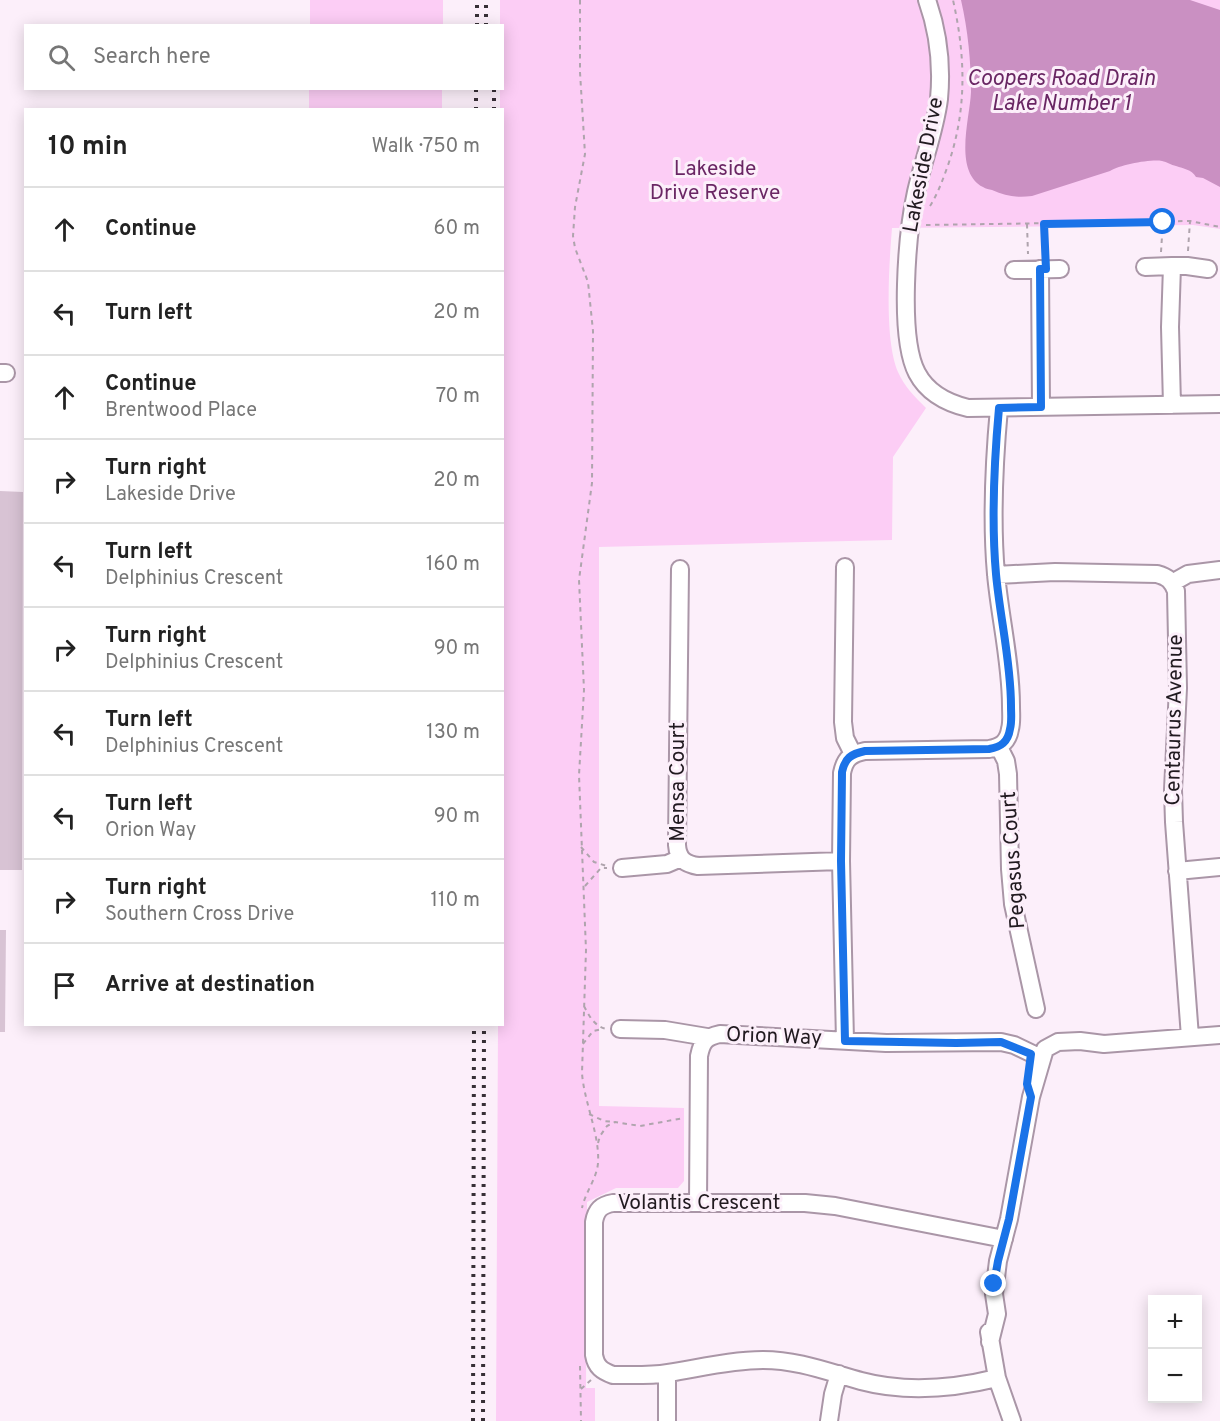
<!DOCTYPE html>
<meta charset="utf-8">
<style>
body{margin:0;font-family:Overpass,sans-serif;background:#f2f2f2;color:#222}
.controls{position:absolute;right:18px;bottom:18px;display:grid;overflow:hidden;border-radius:0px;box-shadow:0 3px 15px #0003}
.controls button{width:54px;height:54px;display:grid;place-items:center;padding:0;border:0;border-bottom:2px solid #e0e0e0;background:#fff;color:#222;font:30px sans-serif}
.stop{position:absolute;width:18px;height:18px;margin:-14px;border:4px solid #1a73e8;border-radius:50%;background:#fff}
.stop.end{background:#1a73e8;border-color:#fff;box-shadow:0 2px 6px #0008}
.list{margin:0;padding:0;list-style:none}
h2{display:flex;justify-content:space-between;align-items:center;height:78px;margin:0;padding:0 24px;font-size:26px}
h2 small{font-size:20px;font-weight:400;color:#767676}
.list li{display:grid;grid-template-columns:39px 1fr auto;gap:18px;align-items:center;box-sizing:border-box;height:84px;padding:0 24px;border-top:2px solid #e0e0e0}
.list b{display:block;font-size:22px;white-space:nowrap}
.list p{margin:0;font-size:20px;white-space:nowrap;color:#767676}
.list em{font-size:20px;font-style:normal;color:#767676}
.icon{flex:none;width:33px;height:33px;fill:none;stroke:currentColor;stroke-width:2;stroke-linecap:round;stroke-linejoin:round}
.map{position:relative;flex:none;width:1220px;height:1421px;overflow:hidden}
.search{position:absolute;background:#fff;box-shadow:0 3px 15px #0003;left:24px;top:24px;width:480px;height:66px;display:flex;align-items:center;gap:15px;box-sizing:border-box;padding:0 21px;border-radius:0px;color:#767676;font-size:22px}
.panel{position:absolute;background:#fff;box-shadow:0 3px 15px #0003;left:24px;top:108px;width:480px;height:918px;border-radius:0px}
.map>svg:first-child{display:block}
.green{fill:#fccdf5}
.water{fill:#ca90c2}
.building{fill:#d8c3d4}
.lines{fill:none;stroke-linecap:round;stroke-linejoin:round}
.minor-casing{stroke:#aa96a7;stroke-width:20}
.path{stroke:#afa4ad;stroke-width:2;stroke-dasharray:4.5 4.5;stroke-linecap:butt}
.minor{stroke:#fff;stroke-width:16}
.rail{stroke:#372f36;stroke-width:4;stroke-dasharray:3 6;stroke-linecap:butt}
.route{stroke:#1a73e8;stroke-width:8}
.labels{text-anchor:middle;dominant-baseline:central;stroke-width:6;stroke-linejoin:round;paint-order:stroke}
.street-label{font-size:21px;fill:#211a20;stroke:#fceffa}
.park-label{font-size:21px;fill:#6a2664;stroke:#fceffa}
.water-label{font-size:22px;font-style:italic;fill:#692663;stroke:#fceffa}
</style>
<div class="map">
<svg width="1220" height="1421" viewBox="0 0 1220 1421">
<rect width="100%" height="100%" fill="#fceffa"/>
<path class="green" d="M310,0H443V25H310Z
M500,0H1220V229L1193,225L892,228C889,264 884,340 898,372C904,386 915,397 926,408L893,457L892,540L599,547V1106L684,1108V1181L678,1188H616L587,1202L586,1388H595V1421H496L498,1025L502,1024V110L500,109V89L502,88V26L500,25Z
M309,89H442V109H309Z"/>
<path class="water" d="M961,0H1190L1220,10V187L1203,178L1196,177C1191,169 1184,169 1176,166C1171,165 1167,162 1162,161C1150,159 1120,165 1110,171L1032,196C1016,198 1006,196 992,190C989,189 986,189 983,187C953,171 970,118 971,92C971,61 968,31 961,0Z"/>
<path class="building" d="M0,491L23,492L22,870H0Z
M0,930H6L5,1032H0Z"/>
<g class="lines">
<defs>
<path id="minor" d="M927,0C938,31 942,67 939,99C935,131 923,161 916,192C907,233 898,337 917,373C927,392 947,403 968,408L1220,404
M1145,267L1172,266
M1040,269L1041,407
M1014,270L1060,269
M0,373H6
M1172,405L1170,327L1172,266H1187L1208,269
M845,567L843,722L845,738L853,754
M680,569L677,845C678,859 685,864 698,866L841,861
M996,575L1055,572L1157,574C1168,577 1172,581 1176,591L1178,688L1173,790L1174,822L1190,1037
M1172,583L1188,574L1220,570
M999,747L1006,761L1008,774L1010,869L1013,904L1036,1009
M622,868L667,864L681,858
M1177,871L1220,867
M620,1029L665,1030L707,1037
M845,1041L841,861L842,773C845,758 851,754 865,751L989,749C1001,747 1008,742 1010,729C1012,722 1011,714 1011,706C1011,662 1000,618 996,574C991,518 994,463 999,408
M698,1203L699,1056C702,1041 706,1037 720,1034L886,1043L1001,1042L1014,1045L1041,1058
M989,1332L997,1378L1012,1421
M990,1342L997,1314L994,1294L998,1261L1009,1219L1031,1097L1045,1049L1058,1042L1080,1041L1104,1044L1220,1035
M667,1373V1421
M997,1378C952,1389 906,1393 861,1381C828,1372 798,1360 763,1360C731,1360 700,1368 668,1373C650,1376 631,1375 613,1375C602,1371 596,1367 594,1355V1222C596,1210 601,1205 613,1203H805L835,1206L1004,1239
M829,1421L833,1394L839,1374"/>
</defs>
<use href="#minor" class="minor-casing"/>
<path class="path" d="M580,0V72L585,154L575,207L573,236L575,248L588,282L593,331L592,483L579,580L584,690L579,775L586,950L582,1073C584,1102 600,1135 598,1163C597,1178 585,1193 582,1208
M930,206C937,195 942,182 947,168C967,112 966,58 953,0
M1027,224L1028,254
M1044,224L1046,255
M926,225L1190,221L1220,227
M1188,251L1190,221
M1161,252L1163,221
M581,847L594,862L607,866
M585,886L601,868H607
M584,1006C589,1016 595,1027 607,1029
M583,1044L593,1031L603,1029
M589,1114L604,1121L615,1122
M598,1143L600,1136L607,1126L615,1122L640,1126L684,1118
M580,1366L581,1421
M581,1389L592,1379"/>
<use href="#minor" class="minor"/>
<path class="rail" d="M477,26V0
M486,26V0
M476,110V88
M494,110V88
M473,1421L474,1024
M483,1421L484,1024"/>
</g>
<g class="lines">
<path class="route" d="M994,1284L998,1261L1009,1219L1031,1097L1027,1084L1031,1054L1001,1042L956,1043L845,1041L841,861L842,772C845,758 851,754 865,751L989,749C1001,747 1008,742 1010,729C1012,722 1011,714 1011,706C1011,662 1000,618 996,574C991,518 994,463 999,408L1041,407L1040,269H1046L1044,224L1163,222"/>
</g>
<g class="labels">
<g class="street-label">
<text transform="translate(924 165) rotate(-79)">Lakeside Drive</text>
<text transform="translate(1175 720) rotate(-89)">Centaurus Avenue</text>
<text transform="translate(678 782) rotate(-90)">Mensa Court</text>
<text transform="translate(1014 860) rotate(-94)">Pegasus Court</text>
<text transform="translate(774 1037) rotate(2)">Orion Way</text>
<text x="699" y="1203">Volantis Crescent</text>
</g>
<g class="park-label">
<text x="715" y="169">Lakeside<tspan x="715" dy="24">Drive Reserve</tspan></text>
</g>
<g class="water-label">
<text x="1061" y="79">Coopers Road Drain<tspan x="1061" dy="25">Lake Number 1</tspan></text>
</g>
</g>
</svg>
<div class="controls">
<button>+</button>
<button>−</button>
</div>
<div class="stop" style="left:1163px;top:222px"></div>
<div class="stop end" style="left:994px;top:1284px"></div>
<div class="search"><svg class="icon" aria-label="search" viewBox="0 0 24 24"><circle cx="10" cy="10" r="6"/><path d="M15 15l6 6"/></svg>Search here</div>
<section class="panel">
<h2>10 min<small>Walk · 750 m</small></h2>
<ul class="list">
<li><svg class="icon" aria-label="ahead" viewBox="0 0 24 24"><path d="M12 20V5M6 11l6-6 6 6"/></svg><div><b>Continue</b></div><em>60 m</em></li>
<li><svg class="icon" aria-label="left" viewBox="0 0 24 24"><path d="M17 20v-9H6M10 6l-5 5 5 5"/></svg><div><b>Turn left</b></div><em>20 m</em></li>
<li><svg class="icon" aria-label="ahead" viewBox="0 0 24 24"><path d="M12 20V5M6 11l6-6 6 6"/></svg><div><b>Continue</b><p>Brentwood Place</p></div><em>70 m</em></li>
<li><svg class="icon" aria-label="right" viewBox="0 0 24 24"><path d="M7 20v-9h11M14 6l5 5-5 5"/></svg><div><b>Turn right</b><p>Lakeside Drive</p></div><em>20 m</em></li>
<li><svg class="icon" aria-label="left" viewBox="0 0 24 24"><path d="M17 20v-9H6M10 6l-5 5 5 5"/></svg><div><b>Turn left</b><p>Delphinius Crescent</p></div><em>160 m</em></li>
<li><svg class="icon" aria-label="right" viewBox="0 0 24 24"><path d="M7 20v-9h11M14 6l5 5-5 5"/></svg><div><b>Turn right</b><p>Delphinius Crescent</p></div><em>90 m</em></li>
<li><svg class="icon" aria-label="left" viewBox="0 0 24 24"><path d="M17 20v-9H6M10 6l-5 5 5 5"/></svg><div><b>Turn left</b><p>Delphinius Crescent</p></div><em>130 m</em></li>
<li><svg class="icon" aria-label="left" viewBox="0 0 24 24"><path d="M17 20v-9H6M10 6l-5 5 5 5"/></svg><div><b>Turn left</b><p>Orion Way</p></div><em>90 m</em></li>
<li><svg class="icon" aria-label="right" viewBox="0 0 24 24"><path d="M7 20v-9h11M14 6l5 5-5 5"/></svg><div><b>Turn right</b><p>Southern Cross Drive</p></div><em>110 m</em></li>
<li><svg class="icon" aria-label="arrive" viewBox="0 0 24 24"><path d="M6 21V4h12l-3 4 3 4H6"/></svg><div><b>Arrive at destination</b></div></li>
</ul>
</section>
</div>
